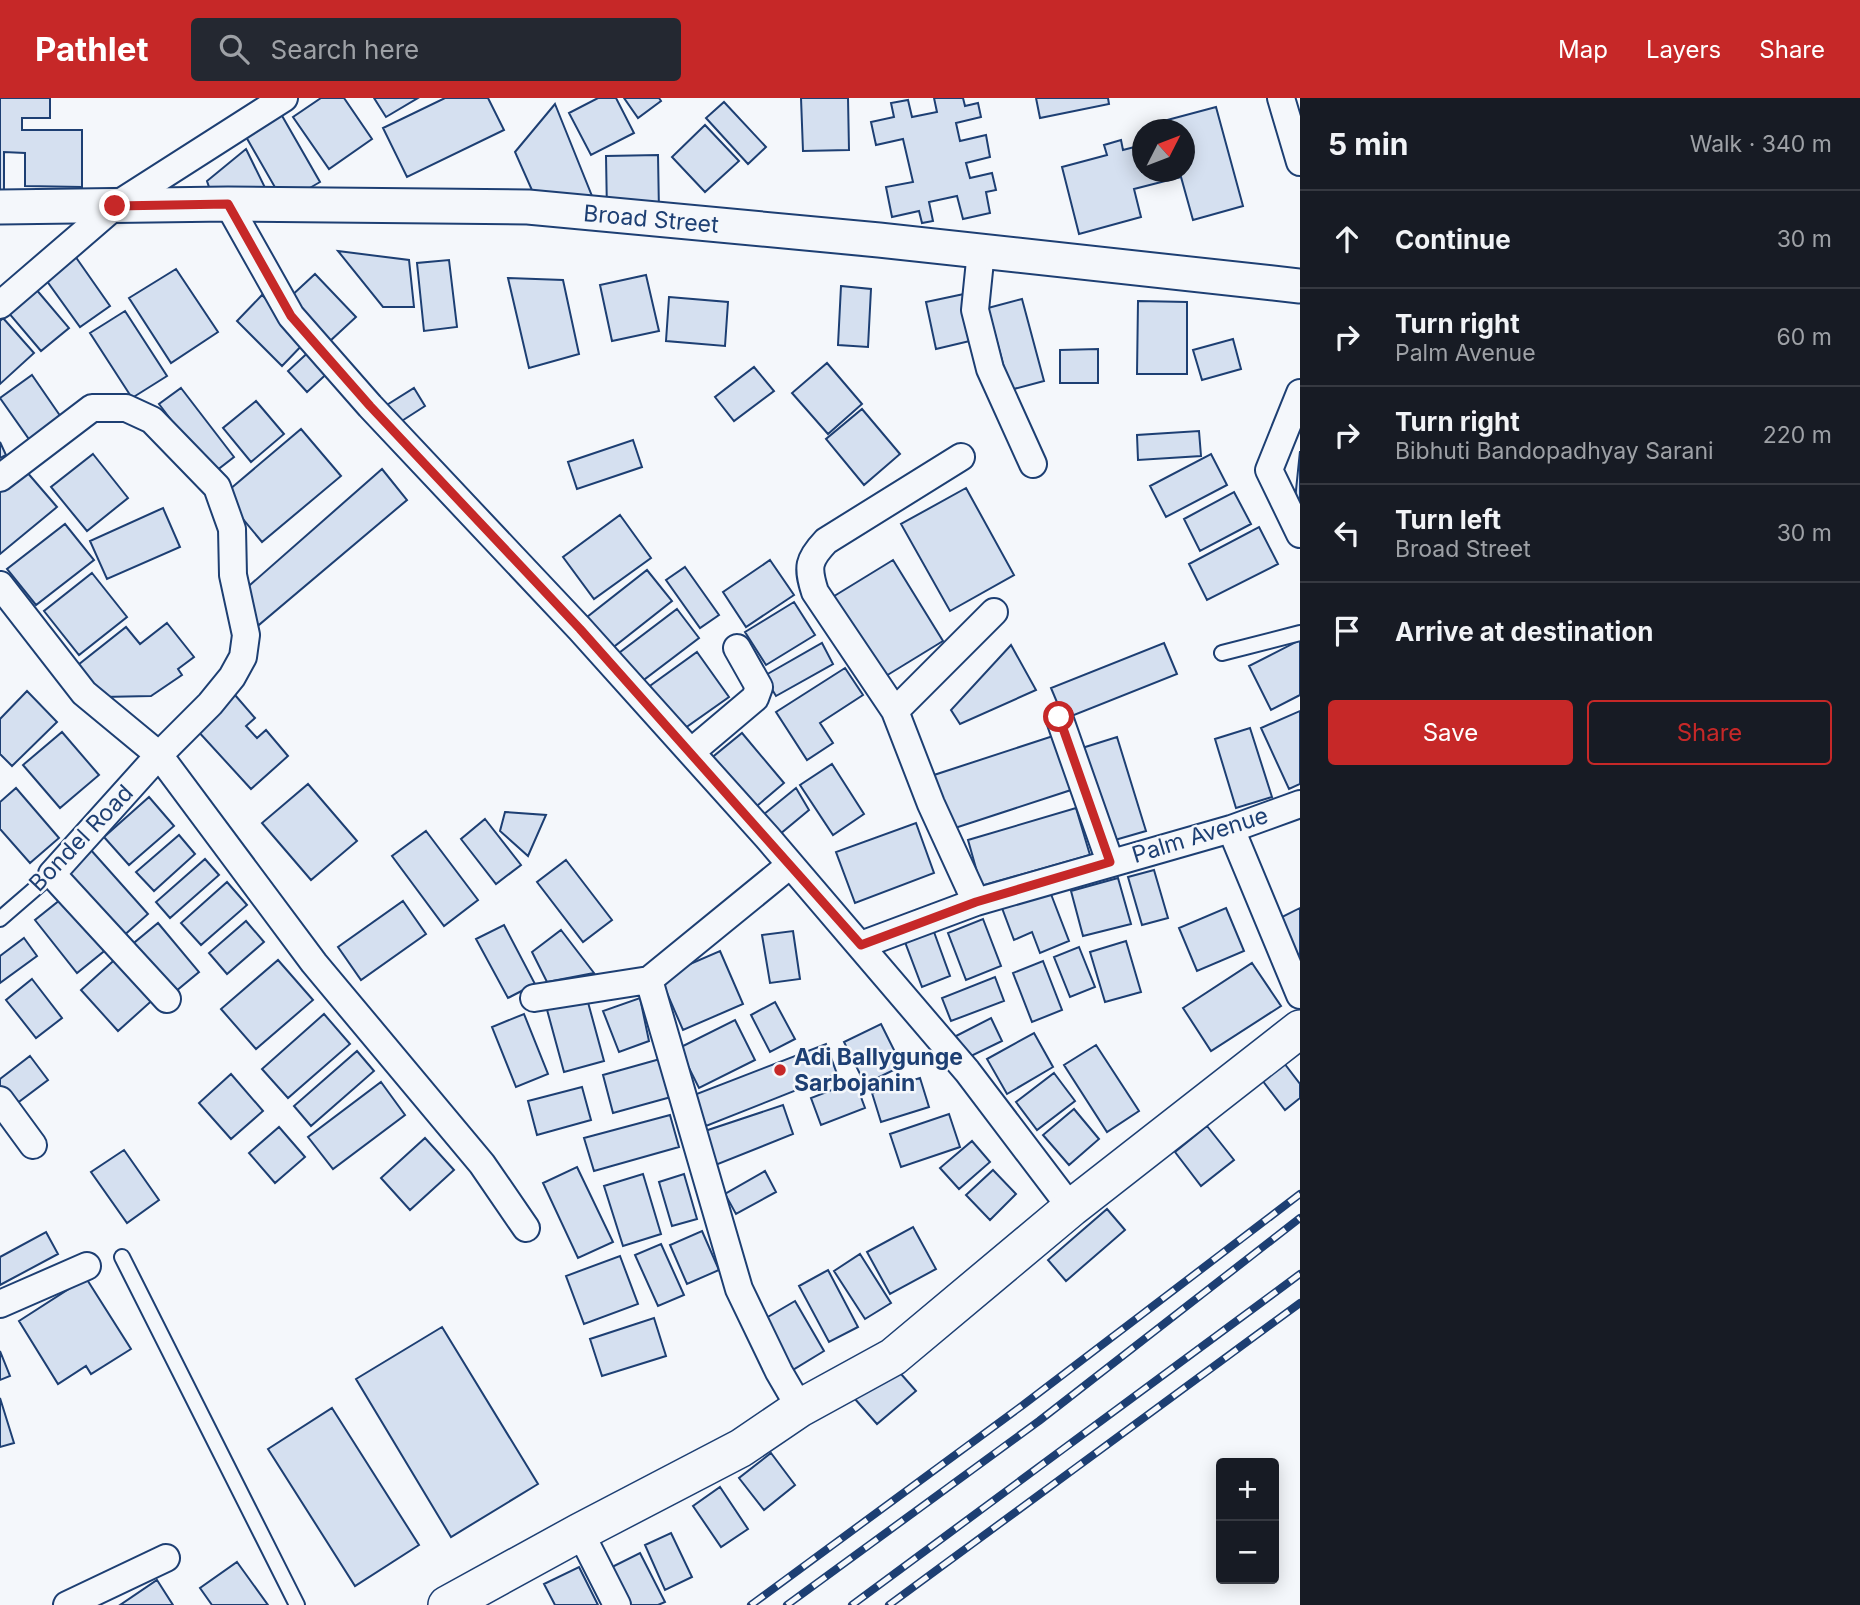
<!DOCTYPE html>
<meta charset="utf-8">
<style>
body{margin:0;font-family:Inter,sans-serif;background:#242831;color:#f1f3f6}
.controls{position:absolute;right:21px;bottom:21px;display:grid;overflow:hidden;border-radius:7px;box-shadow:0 4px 18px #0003}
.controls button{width:63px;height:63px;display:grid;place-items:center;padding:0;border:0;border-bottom:2px solid #363941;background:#171b24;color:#f1f3f6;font:35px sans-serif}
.compass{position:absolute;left:1132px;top:21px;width:63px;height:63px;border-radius:50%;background:#171b24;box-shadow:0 4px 18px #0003;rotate:48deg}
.stop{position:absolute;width:21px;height:21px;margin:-16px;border:5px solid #c62828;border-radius:50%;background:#fff}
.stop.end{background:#c62828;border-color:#fff;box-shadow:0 2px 7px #0008}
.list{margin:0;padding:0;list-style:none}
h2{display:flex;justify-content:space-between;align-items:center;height:91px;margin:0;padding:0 28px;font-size:30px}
h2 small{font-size:23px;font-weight:400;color:#9ea1a6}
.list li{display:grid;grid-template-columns:46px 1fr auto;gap:21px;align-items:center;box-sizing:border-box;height:98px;padding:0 28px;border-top:2px solid #363941}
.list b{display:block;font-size:26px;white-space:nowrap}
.list p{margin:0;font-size:23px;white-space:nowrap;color:#9ea1a6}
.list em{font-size:23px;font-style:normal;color:#9ea1a6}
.actions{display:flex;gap:14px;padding:21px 28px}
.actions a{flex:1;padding:16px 0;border:2px solid #c62828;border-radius:7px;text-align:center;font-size:24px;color:#c62828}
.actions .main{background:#c62828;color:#fff}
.icon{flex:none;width:38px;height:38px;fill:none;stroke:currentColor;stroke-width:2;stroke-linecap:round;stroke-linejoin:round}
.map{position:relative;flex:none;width:1300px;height:1507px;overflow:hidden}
header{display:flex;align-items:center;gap:42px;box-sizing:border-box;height:98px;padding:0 35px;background:#c62828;color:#fff}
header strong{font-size:33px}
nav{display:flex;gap:38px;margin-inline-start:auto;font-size:24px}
.search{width:490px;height:63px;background:#242831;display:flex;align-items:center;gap:18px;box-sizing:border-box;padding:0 24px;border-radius:7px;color:#9ea1a6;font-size:26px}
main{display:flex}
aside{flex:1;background:#171b24}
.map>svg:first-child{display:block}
.building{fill:#d5e0f0;stroke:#1d3f73;stroke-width:2}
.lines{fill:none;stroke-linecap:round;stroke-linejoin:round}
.service-casing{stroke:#1d3f73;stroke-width:18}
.minor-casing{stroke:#1d3f73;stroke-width:30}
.tertiary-casing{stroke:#1d3f73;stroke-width:37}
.secondary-casing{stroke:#1d3f73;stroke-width:40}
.service{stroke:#f4f7fb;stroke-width:14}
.minor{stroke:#f4f7fb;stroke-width:26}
.tertiary{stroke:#f4f7fb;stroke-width:33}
.secondary{stroke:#f4f7fb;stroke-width:37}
.rail-casing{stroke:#1d3f73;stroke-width:8}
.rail{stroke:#f4f7fb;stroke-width:5;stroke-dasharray:16;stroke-linecap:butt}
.route{stroke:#c62828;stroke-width:9}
.poi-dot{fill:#c62828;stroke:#f4f7fb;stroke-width:2.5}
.labels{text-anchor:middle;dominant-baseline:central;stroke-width:5;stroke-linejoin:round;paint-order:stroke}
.street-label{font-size:23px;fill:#1d3f73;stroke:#f4f7fb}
.poi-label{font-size:23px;font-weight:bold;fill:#1d3f73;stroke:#f4f7fb;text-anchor:start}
</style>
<header>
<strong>Pathlet</strong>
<div class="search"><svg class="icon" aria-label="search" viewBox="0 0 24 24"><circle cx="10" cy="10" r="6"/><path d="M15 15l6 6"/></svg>Search here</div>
<nav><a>Map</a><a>Layers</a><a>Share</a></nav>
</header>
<main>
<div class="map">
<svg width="1300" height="1507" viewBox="0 0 1300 1507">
<rect width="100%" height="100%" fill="#f4f7fb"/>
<path class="building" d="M0,0H50V20H22V32H82V89L25,88V55L4,54V103H0Z
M321,0H344L372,41L329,71L293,19Z
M374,0H418L386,19Z
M445,0H488L504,32L407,79L383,30Z
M598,0H616L634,35L591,57L569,15Z
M624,0H659L661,3L638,20Z
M801,0H848L849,52L803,53Z
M934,0H963L965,8L978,5L981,19L956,25L960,43L986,37L990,59L966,65L970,80L992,75L996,92L986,94L990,115L963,121L957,98L929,104L933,123L922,125L919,113L892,119L886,89L913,84L903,41L876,47L871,24L894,19L891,5L908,2L912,19L937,14Z
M1036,0H1108L1109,6L1040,20Z
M724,4L766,49L748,66L706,20Z
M555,6L596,108H539L515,54Z
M1216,9L1243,108L1193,122L1181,79L1134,91L1141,119L1079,136L1062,69L1107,57L1104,47L1121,42L1123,52L1142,47V74H1184V32H1157L1156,25Z
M281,16L320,84L284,105L245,37Z
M705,27L739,63L705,94L672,59Z
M246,51L272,104H214L207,83Z
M658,57L659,114L607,115L606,58Z
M338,153L409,162L414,209H383Z
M75,158L110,208L80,229L44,179Z
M449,162L457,229L424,233L417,165Z
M176,171L218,234L171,265L129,200Z
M315,176L356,219L330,243L289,200Z
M646,177L659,233L612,243L600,187Z
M508,180L563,182L579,256L529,270Z
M841,188L871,191L868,249L838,247Z
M35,190L69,230L41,253L7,213Z
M964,196L974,242L936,251L926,204Z
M262,197L308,241L282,268L237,223Z
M669,199L728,204L725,248L666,243Z
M1022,201L1044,283L1010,292L988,210Z
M1138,203L1187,204V276H1137Z
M125,213L167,278L132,300L90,235Z
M3,220L34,255L0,286V223Z
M1233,241L1241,271L1202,282L1193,252Z
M314,249L333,270L307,294L288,273Z
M1098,251V285H1060V252Z
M827,265L862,306L828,336L792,295Z
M754,269L774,293L734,323L715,299Z
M32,277L63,322L31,344L0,300Z
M181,290L234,359L212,376L159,306Z
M414,290L425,308L394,328L382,310Z
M256,303L284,336L251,364L223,330Z
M862,311L900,356L864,387L826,341Z
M301,331L341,378L262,444L223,397Z
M1199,333L1201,358L1138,362L1137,337Z
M633,342L642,369L577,391L568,364Z
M0,344L6,357L0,360Z
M1300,353V402H1295Z
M93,356L128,400L87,433L51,389Z
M1211,356L1227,387L1166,419L1150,388Z
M382,371L407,402L253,532L242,494Z
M26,373L57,409L0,456V394Z
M966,390L1014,477L950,513L901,426Z
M1234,394L1251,426L1200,453L1184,421Z
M163,410L180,449L107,481L90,443Z
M620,417L651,460L594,501L563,459Z
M65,426L94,462L36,507L7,471Z
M1259,429L1278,466L1207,502L1189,466Z
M770,462L794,497L746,529L723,494Z
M893,462L943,543L881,581L831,500Z
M685,469L719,517L700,530L666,482Z
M647,472L672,503L606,555L582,523Z
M92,475L127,519L79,557L44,513Z
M794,504L815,537L766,567L745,534Z
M677,511L699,540L637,587L615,558Z
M167,525L194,559L178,571L182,577L151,598L102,599L78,567L126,529L140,546Z
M1300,542V597L1271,612L1249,568Z
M822,545L833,566L776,598L764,578Z
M1164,545L1177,576L1064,621L1051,590Z
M1011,547L1036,592L960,626L951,612Z
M697,554L729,599L678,635L647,590Z
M845,570L863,597L820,625L833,645L807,662L776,614Z
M27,593L57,624L12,668L0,656V621Z
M235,597L255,620L246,628L257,640L266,632L288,658L251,691L196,631Z
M1300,613V686L1289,691L1261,630Z
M1250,630L1272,699L1236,710L1215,641Z
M62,634L99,677L60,710L23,667Z
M742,635L784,685L751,713L709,662Z
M1053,638L1071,692L952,731L934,677Z
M1117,639L1146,733L1108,744L1079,651Z
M832,666L864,716L833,737L800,687Z
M308,686L357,743L311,782L262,725Z
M16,690L59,740L30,765L0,731V704Z
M796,690L809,712L774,741L758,721Z
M149,699L174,728L129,767L104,739Z
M1076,710L1090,757L981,788L968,742Z
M505,714L546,717L528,758L500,733Z
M485,721L521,767L496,786L461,741Z
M916,725L934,775L855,805L836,754Z
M426,733L478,802L444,828L392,758Z
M179,737L195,756L154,793L136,774Z
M90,751L148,816L121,840L63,775Z
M205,761L219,777L170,820L156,804Z
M566,762L612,822L583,844L537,784Z
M1154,772L1168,820L1142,827L1128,779Z
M1118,780L1131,826L1083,838L1071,793Z
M227,784L247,807L201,847L181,825Z
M1049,791L1069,843L1040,855L1032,834L1014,842L1002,810Z
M65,798L108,850L77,875L35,822Z
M403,803L426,836L361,882L338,849Z
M1226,810L1244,853L1197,873L1179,830Z
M1300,810V874L1274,823Z
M983,821L1001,868L966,882L948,835Z
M246,823L264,844L227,876L209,855Z
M158,825L199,874L170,898L129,849Z
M504,827L535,886L508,900L476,841Z
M561,832L594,875L547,884L532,854Z
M793,833L800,881L770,885L762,837Z
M934,834L950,878L922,889L905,844Z
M24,840L37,858L0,885V858Z
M1126,843L1141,894L1105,904L1090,854Z
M1079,849L1095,889L1070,899L1054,859Z
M720,853L743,906L683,932L660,879Z
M120,857L157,898L118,933L81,892Z
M278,862L313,902L256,951L221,911Z
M1043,863L1062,912L1032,924L1013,875Z
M1252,865L1281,908L1211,953L1183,910Z
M995,879L1004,903L951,923L942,900Z
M32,881L62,920L36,940L6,902Z
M586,897L604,963L564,974L546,908Z
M640,900L649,943L619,954L603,913Z
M775,904L795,941L770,954L751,917Z
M324,916L350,946L288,1000L262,971Z
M524,916L548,976L516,989L492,929Z
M991,920L1002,943L967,960L956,938Z
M735,922L755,962L699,990L679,950Z
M881,926L902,968L865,986L844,944Z
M1034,935L1053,969L1007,996L987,961Z
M826,946L837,976L706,1028L694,997Z
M1096,947L1139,1013L1107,1034L1064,967Z
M357,953L374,973L311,1028L294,1008Z
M30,958L48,982L12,1009L0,992V981Z
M660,961L671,999L613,1015L603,977Z
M1284,965L1300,986V1000L1285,1012L1262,982Z
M1054,975L1075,1003L1037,1032L1016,1004Z
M231,976L263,1013L231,1041L199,1005Z
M920,980L929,1009L881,1024L872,995Z
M855,983L865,1010L821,1027L811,1000Z
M381,984L405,1017L333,1071L308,1039Z
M582,989L591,1022L537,1037L528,1003Z
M783,1007L793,1036L713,1068L702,1034Z
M1074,1011L1099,1041L1069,1067L1043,1037Z
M949,1016L960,1049L901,1069L890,1036Z
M670,1017L679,1049L594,1073L584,1040Z
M1207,1028L1234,1062L1201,1088L1175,1054Z
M279,1029L305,1059L275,1085L249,1055Z
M425,1040L454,1072L410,1112L381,1080Z
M972,1043L990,1064L959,1091L940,1070Z
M124,1052L159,1102L127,1125L91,1074Z
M577,1069L613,1144L578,1160L543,1085Z
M993,1072L1016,1096L990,1122L966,1097Z
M765,1073L776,1094L736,1116L725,1096Z
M643,1076L661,1136L623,1148L604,1088Z
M684,1076L697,1121L672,1128L659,1084Z
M1107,1111L1125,1132L1066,1183L1048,1162Z
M913,1129L936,1171L890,1196L867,1154Z
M702,1133L719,1172L687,1186L670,1147Z
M46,1134L58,1156L0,1187V1159Z
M661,1146L684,1197L658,1208L635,1157Z
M860,1156L891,1205L865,1221L834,1173Z
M620,1158L638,1206L584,1226L566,1178Z
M828,1172L858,1229L829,1244L799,1188Z
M86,1180L131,1251L91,1276L86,1268L58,1286L19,1223Z
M795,1203L824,1253L791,1273L761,1223Z
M654,1220L666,1258L602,1278L590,1241Z
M442,1229L538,1386L451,1439L356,1281Z
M0,1253L10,1278L0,1282Z
M894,1268L916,1293L877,1326L855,1301Z
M0,1300L14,1345L0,1349Z
M332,1310L419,1447L355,1488L268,1351Z
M771,1355L795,1387L764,1412L739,1380Z
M720,1389L748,1431L721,1449L693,1408Z
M671,1435L692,1479L665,1492L645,1447Z
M640,1455L665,1504L658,1507H627L608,1471Z
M237,1464L268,1507H212L200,1490Z
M579,1469L598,1507H555L544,1486Z
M157,1482L173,1507H120Z"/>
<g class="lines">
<defs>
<path id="service" d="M1222,555L1300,535
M0,821L52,776
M122,1159L297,1507"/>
<path id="minor" d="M1281,0L1300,64
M228,106L291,218L370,308L580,531L767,739L967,973L1071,1110
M981,153L975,212L990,271L1033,366
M0,207L115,108L284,0
M1300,295L1269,372L1300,436
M0,380L92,310H126L152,322L217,389L232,431L233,477L246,537L243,559L232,579L210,606L159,657L52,776L167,901
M0,487L84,595L159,657L314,865L482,1066L526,1130
M895,613L815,494C807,469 808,462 826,443L961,359
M1059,619L1110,764
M691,654L755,600L759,589L737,550
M1231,731L1300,897
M790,767L649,882L739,1191L779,1274L800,1310
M976,804L931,706L895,613L994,514
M861,847L976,804L1231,731L1300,706
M534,900L649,882
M0,1002L33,1047
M0,1206L87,1168
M580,1434L617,1507
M67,1507L166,1460"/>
<path id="tertiary" d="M0,109L228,106L528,109L879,142L1300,188"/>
<path id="secondary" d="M447,1507L580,1434L741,1350L800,1310L893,1259L1071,1110L1300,931"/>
</defs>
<use href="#service" class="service-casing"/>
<use href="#minor" class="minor-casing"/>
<use href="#tertiary" class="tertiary-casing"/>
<use href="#secondary" class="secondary-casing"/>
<use href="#service" class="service"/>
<use href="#minor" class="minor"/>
<use href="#tertiary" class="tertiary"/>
<use href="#secondary" class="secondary"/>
<defs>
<path id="rail" d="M751,1507L1023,1307L1300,1096
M787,1507L1039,1323L1300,1120
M852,1507L1300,1176
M889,1507L1300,1205"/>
</defs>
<use href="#rail" class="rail-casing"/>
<use href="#rail" class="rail"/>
</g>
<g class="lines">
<path class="route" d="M115,108L228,106L291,218L370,308L580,531L861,847L976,804L1110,764L1059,619"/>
</g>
<circle class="poi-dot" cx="780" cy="972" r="7"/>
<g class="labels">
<g class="street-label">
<text transform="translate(651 121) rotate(5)">Broad Street</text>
<text transform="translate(1200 737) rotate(-17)">Palm Avenue</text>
<text transform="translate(81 740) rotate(-46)">Bondel Road</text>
</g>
<g class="poi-label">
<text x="794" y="959">Adi Ballygunge<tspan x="794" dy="26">Sarbojanin</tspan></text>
</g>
</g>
</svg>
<div class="controls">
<button>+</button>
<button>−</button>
</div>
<svg class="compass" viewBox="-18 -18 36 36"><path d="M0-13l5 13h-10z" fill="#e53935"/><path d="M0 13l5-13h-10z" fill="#9ea1a6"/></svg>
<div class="stop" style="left:1059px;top:619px"></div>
<div class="stop end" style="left:115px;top:108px"></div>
</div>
<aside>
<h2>5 min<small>Walk · 340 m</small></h2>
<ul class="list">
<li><svg class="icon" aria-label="ahead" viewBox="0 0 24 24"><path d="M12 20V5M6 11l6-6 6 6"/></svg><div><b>Continue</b></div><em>30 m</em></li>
<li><svg class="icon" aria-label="right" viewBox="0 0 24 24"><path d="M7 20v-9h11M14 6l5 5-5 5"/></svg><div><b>Turn right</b><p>Palm Avenue</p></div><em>60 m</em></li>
<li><svg class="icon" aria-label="right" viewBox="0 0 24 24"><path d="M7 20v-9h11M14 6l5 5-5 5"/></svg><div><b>Turn right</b><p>Bibhuti Bandopadhyay Sarani</p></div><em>220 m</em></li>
<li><svg class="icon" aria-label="left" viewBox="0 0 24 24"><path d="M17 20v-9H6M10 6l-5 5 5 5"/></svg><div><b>Turn left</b><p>Broad Street</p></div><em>30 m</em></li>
<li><svg class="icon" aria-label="arrive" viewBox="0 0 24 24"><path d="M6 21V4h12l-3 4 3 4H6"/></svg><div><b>Arrive at destination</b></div></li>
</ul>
<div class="actions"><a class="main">Save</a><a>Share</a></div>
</aside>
</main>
